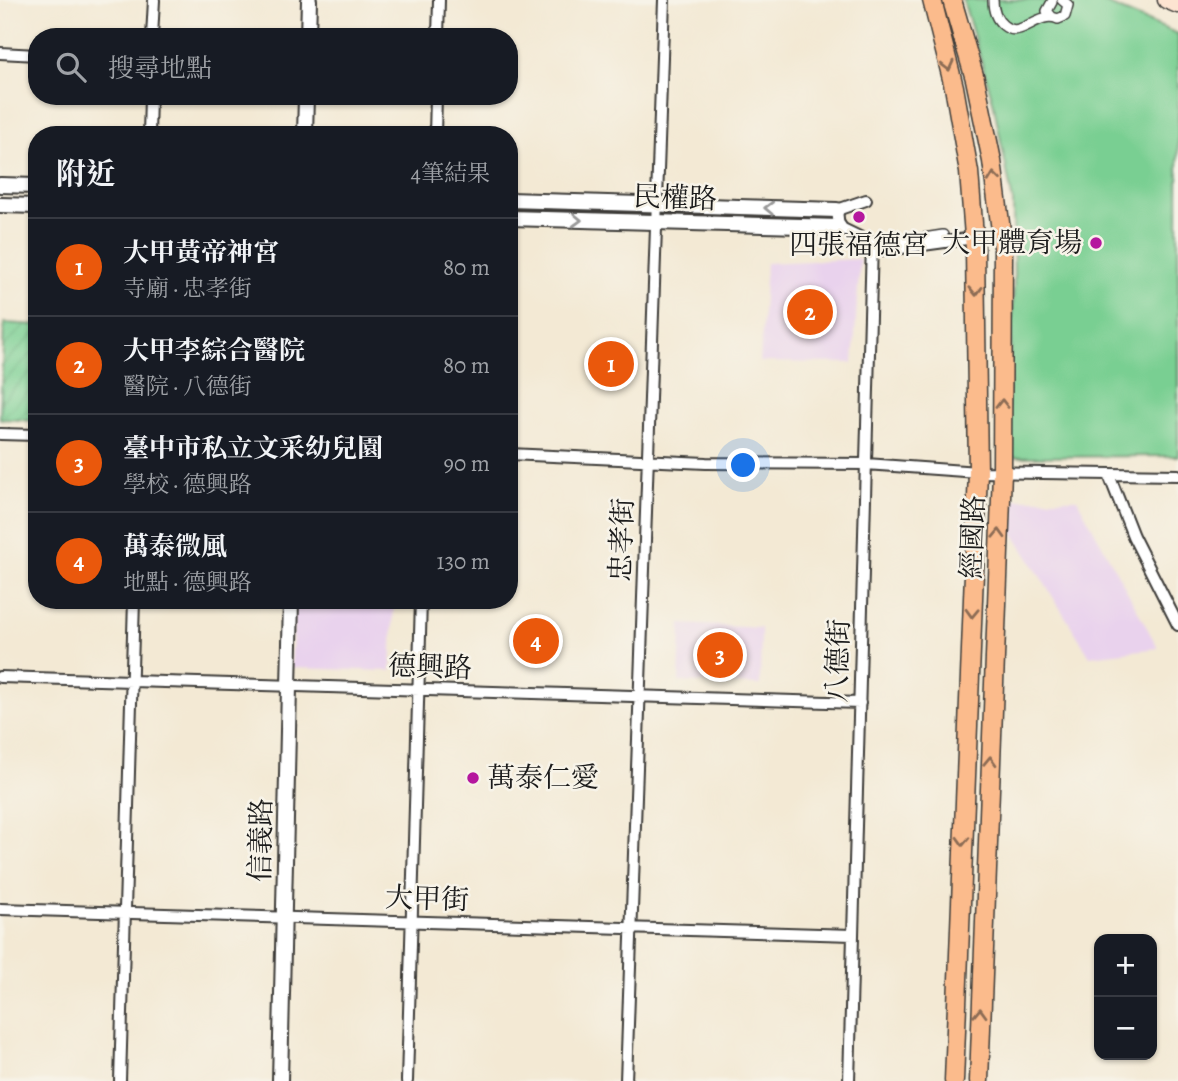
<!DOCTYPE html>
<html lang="zh-TW">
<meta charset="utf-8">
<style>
body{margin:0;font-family:Alegreya,"Noto Serif TC",serif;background:#242831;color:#f1f3f6}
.controls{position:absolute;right:21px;bottom:21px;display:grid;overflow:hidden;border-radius:14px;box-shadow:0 2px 5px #0004}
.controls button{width:63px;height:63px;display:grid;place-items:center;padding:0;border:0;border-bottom:2px solid #363941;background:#171b24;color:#f1f3f6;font:35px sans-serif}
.you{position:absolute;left:744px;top:466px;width:24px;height:24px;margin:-18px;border:5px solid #fff;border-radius:50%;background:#1a73e8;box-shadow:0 0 0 10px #1a73e833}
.badge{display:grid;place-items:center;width:46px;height:46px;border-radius:50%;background:#ea580c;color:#fff;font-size:23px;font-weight:700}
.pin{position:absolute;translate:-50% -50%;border:4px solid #fff;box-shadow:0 2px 7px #0006}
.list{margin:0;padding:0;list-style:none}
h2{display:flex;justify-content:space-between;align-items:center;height:91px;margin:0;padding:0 28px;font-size:30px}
h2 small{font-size:23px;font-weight:400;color:#9ea1a6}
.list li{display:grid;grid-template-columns:46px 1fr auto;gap:21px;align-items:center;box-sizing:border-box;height:98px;padding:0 28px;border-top:2px solid #363941}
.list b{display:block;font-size:26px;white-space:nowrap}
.list p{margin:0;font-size:23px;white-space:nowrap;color:#9ea1a6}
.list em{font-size:23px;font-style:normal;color:#9ea1a6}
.icon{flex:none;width:38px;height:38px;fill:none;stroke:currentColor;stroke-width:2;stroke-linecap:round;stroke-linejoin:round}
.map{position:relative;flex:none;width:1178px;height:1081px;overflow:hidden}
.search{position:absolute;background:#171b24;box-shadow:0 2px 5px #0004;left:28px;top:28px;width:490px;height:77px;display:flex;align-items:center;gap:18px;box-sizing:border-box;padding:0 24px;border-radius:28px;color:#9ea1a6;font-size:26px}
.panel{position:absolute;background:#171b24;box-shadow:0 2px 5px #0004;left:28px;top:126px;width:490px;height:483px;border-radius:28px}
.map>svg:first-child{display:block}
.built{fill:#e9d2ed}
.garden{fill:url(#garden-furrows);stroke:#4a7657;stroke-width:2}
.pitch{fill:#79cf92;stroke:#4a7657;stroke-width:2}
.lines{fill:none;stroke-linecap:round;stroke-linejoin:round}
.pedestrian-casing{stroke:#3c3b38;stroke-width:12}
.minor-casing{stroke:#3c3b38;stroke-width:14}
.tertiary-casing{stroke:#3c3b38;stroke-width:18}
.secondary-casing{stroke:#3c3b38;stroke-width:19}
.primary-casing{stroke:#3c3b38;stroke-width:21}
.pedestrian{stroke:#fff;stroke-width:9}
.minor{stroke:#fff;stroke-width:10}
.tertiary{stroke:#fff;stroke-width:14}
.secondary{stroke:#fde4d1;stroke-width:16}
.primary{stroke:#fbbb8c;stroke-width:18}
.oneway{stroke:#8c6c54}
.oneway2{stroke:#999}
.poi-dot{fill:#b5179e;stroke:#f7f3e8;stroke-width:2.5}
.labels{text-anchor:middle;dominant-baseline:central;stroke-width:5;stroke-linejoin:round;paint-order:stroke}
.street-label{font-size:28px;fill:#1c1c1c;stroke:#f7f3e8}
.poi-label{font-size:28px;fill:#1c1c1c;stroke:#f7f3e8;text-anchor:end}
</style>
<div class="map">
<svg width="1178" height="1081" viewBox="0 0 1178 1081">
<defs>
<pattern id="garden-furrows" width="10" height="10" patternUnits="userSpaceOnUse" patternTransform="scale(1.75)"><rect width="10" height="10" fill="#79cf92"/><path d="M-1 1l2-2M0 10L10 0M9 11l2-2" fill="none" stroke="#68b17d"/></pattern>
</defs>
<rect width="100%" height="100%" fill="#f7f3e8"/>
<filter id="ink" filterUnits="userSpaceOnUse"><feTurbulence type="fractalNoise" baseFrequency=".0143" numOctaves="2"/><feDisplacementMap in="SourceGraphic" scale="14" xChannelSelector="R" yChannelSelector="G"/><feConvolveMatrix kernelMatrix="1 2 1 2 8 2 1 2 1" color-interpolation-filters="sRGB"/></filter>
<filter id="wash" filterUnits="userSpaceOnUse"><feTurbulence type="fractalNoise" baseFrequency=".00686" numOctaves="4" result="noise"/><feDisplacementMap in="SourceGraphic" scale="28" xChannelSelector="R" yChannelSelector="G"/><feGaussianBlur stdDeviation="1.57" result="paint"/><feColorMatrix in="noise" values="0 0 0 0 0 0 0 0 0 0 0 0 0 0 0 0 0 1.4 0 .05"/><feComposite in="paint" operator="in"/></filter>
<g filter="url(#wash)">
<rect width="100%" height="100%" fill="#f3e9d4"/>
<path class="built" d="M860,259L853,363L760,362L766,263Z
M1004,499H1077L1158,648L1090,656L1003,517Z
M295,600H394L391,671L291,668Z
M681,624L761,628L760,685L679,682Z"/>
<path class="garden" d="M4,323L37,325V421L0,419Z"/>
<path class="pitch" d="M963,0H1097L1178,34V456L1008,457L1005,453L1014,284L1013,202L993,101Z"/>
</g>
<g filter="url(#ink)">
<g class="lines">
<defs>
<path id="pedestrian" d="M993,0C993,9 996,19 1003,25C1021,41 1037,10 1058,19L1065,16L1068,5L1062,0
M1052,2L1047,11L1052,17
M872,246L943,235"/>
<path id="minor" d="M152,37L154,0
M438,37L439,0
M0,53L37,55
M149,135L150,96
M435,135L436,96
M872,252L974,238
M0,434L37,435
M509,454L706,463L866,464L978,472L1178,475
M1109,475L1133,536L1178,625
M0,677L860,703
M0,909L853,935
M120,1081L134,600
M407,1081L421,600
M626,1081L664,0
M849,1081L872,243L839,227L837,210L866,200"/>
<path id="tertiary" d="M308,37L309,0
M305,135L306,96
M0,185L37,186
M509,200L837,210
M0,205L37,206
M509,218L839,227
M280,1081L291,600"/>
<path id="secondary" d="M1166,0L1178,5"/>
<path id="primary" d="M932,0L954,87L969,172L975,249L978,472L954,1081
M952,0L975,79L992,161L1003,246L1002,472L979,1081"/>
</defs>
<use href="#pedestrian" class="pedestrian-casing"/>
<use href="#minor" class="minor-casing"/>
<use href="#tertiary" class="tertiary-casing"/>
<use href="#secondary" class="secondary-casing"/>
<use href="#primary" class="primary-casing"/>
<use href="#pedestrian" class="pedestrian"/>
<use href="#minor" class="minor"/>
<use href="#tertiary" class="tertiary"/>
<use href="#secondary" class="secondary"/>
<use href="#primary" class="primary"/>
</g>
<defs><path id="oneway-chevron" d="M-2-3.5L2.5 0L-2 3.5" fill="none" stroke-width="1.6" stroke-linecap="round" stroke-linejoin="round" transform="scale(1.75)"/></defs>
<g class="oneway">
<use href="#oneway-chevron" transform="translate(948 66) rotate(76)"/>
<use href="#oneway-chevron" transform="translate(994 177) rotate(-97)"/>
<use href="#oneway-chevron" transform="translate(976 291) rotate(89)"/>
<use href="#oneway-chevron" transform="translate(1002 404) rotate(-90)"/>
<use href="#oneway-chevron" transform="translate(999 534) rotate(-88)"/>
<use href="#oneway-chevron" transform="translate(972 613) rotate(92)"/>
<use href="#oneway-chevron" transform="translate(990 761) rotate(-88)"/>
<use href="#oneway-chevron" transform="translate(963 841) rotate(92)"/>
<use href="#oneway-chevron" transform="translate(980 1013) rotate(-88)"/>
</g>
<g class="oneway2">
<use href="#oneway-chevron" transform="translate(769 208) rotate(-178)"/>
<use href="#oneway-chevron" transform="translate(577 220) rotate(2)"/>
</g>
</g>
<g class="poi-dot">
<circle cx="859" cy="217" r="7"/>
<circle cx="1096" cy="243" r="7"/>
<circle cx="473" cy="778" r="7"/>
</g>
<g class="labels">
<g class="street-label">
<text transform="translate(675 198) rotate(2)">民權路</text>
<text transform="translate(973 537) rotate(-88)">經國路</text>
<text transform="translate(622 540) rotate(-88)">忠孝街</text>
<text transform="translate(838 661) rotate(-88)">八德街</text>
<text transform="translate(430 667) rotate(2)">德興路</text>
<text transform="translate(261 840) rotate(-89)">信義路</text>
<text transform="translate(427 899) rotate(2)">大甲街</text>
</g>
<g class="poi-label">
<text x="1082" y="243">大甲體育場</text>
<text x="859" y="245" text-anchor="middle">四張福德宮</text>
<text x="487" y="778" text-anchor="start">萬泰仁愛</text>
</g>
</g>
</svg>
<div class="controls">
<button>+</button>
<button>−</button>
</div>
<div class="you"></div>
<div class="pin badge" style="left:611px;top:364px">1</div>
<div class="pin badge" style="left:810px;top:312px">2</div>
<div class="pin badge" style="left:720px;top:655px">3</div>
<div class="pin badge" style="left:536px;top:641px">4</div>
<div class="search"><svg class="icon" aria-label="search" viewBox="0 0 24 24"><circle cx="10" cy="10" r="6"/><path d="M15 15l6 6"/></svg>搜尋地點</div>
<section class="panel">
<h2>附近<small>4筆結果</small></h2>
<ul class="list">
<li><span class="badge">1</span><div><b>大甲黃帝神宮</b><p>寺廟 · 忠孝街</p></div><em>80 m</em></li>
<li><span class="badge">2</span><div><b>大甲李綜合醫院</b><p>醫院 · 八德街</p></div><em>80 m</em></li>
<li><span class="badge">3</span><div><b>臺中市私立文采幼兒園</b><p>學校 · 德興路</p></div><em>90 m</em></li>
<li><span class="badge">4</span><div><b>萬泰微風</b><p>地點 · 德興路</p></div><em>130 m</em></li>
</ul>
</section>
</div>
